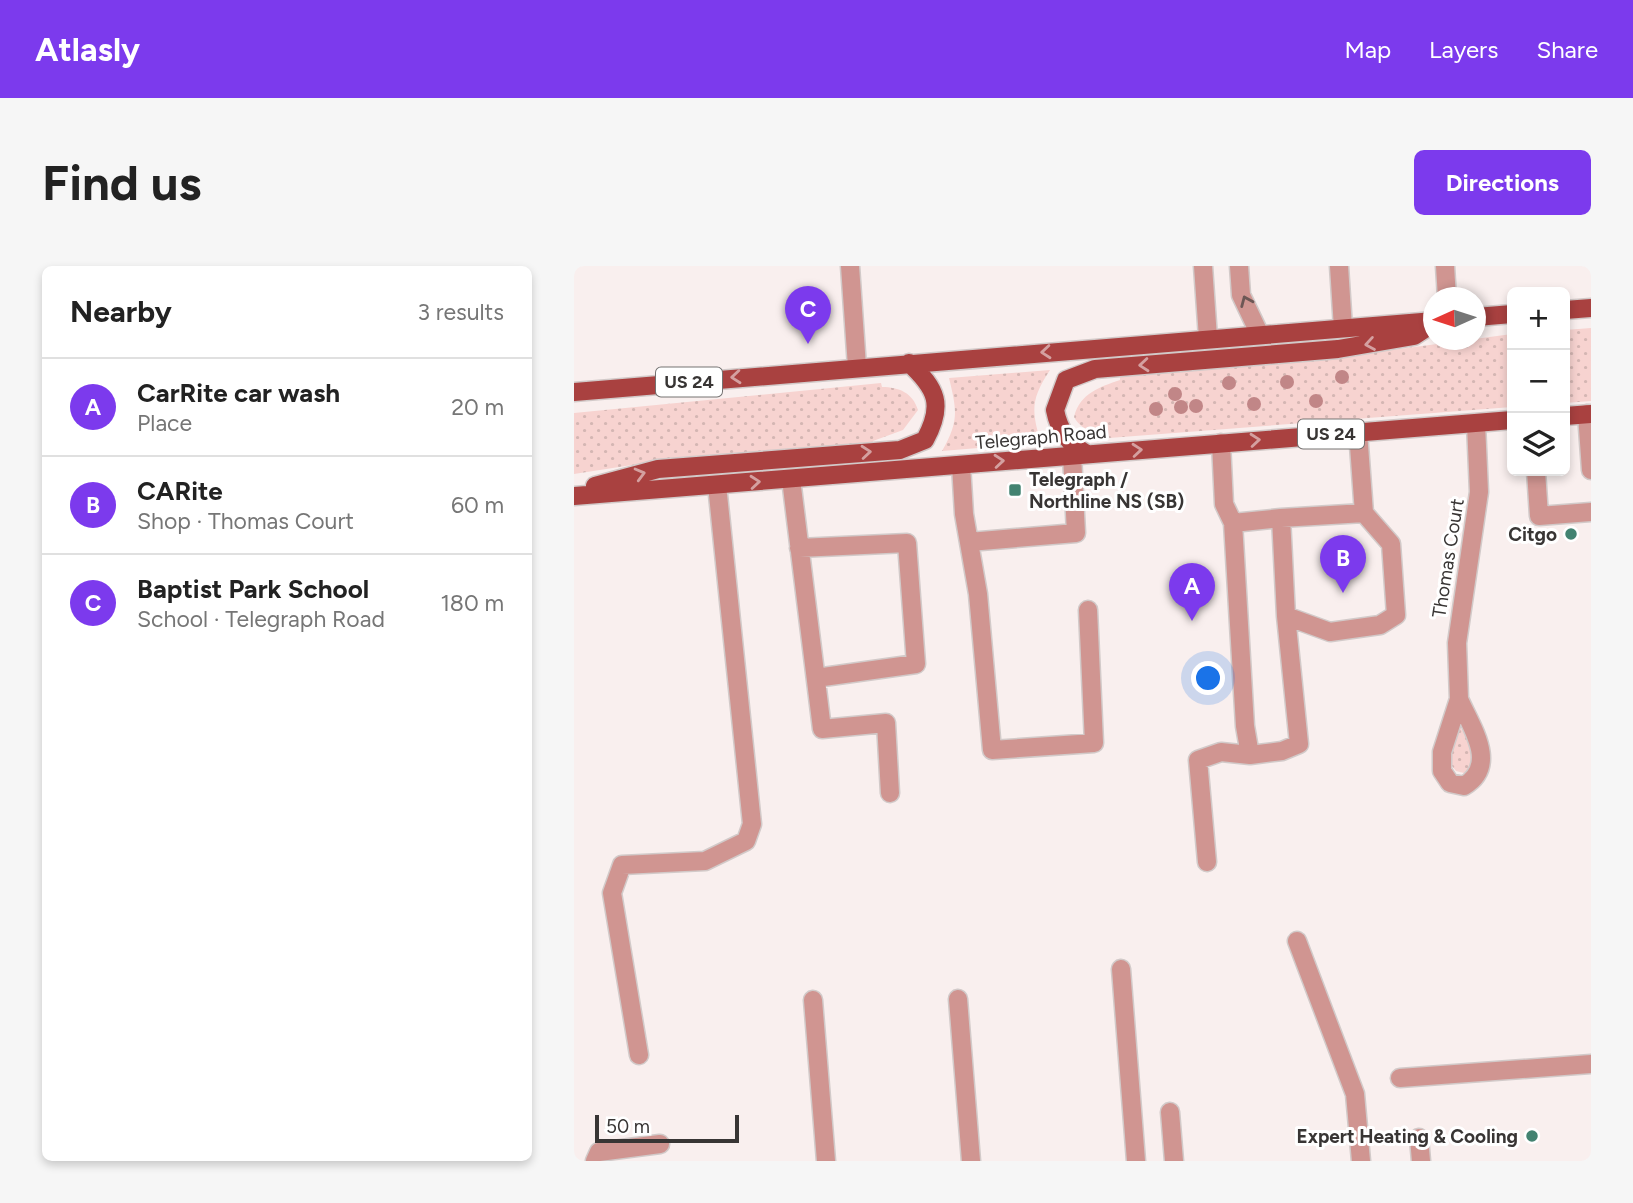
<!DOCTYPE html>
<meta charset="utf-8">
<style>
body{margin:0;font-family:Figtree,sans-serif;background:#f6f6f6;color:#222}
.controls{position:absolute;right:21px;top:21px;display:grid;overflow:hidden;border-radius:10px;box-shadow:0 4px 10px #0003}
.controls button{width:63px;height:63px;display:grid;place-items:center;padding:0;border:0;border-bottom:2px solid #e0e0e0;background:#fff;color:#222;font:35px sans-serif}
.compass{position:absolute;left:849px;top:21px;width:63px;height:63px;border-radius:50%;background:#fff;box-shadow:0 4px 10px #0003;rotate:267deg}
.scale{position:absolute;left:21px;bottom:18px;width:144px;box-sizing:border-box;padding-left:7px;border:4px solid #383534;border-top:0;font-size:19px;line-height:24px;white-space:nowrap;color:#383534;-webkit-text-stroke:5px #fff;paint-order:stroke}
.you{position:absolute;left:635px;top:413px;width:24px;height:24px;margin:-18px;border:5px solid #fff;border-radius:50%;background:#1a73e8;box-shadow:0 0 0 10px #1a73e833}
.badge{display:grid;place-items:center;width:46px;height:46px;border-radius:50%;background:#7c3aed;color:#fff;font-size:23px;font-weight:700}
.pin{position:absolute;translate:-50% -58px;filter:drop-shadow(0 2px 4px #0008)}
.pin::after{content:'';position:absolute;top:37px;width:24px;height:21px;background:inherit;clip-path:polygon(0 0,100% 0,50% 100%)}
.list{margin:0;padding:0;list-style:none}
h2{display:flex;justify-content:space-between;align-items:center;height:91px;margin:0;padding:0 28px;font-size:30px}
h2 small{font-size:23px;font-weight:400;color:#767676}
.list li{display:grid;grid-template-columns:46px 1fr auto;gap:21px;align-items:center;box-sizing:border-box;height:98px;padding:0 28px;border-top:2px solid #e0e0e0}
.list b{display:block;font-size:26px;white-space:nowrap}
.list p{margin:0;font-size:23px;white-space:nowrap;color:#767676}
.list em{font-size:23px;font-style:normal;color:#767676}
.icon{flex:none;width:38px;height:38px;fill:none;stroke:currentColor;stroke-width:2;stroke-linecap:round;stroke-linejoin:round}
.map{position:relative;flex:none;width:1017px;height:895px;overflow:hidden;border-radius:10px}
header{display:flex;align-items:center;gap:42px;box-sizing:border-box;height:98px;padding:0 35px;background:#7c3aed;color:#fff}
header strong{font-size:33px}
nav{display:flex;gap:38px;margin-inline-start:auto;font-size:24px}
.intro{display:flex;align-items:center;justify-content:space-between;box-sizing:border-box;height:168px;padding:0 42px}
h1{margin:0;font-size:49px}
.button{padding:18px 32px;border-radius:10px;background:#7c3aed;color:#fff;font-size:24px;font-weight:700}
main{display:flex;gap:42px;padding:0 42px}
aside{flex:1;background:#fff;border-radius:10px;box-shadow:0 4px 10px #0003}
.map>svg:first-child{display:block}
.grass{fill:url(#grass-dots)}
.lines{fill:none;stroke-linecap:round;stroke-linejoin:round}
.minor-casing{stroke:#d2cac9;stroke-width:21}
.major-casing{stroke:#d2cac9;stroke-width:21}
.minor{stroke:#d09591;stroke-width:18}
.major{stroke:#a94140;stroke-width:18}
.tree{fill:#c18687}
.oneway{stroke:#6d5755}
.oneway2{stroke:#d4a0a0}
.poi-dot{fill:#438371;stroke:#fff;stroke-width:2.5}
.labels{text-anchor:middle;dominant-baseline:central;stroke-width:6;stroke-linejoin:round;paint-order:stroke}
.shield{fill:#fff;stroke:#747271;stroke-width:2}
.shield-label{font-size:18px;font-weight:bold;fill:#383534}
.street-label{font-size:19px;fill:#383534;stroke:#fff}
.poi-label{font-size:19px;font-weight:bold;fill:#383534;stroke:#fff;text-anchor:end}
</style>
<header>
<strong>Atlasly</strong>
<nav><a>Map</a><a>Layers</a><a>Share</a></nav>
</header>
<div class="intro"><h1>Find us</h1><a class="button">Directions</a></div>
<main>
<aside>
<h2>Nearby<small>3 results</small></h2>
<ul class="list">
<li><span class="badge">A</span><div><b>CarRite car wash</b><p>Place</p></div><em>20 m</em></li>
<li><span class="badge">B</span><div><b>CARite</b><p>Shop · Thomas Court</p></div><em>60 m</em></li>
<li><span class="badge">C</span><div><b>Baptist Park School</b><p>School · Telegraph Road</p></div><em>180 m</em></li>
</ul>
</aside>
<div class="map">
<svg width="1017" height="895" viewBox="0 0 1017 895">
<defs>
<pattern id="grass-dots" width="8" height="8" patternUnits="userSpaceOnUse" patternTransform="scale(1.75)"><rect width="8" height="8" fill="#f7d3d0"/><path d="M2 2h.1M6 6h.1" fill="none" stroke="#d4b6b3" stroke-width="1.8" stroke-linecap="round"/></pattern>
</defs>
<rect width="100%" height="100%" fill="#f9efee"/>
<path class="grass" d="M1017,62V135L991,137V64Z
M938,68V141L535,172L534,167C519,166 508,165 500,151C506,127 526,121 546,114V109L773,90Z
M476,104C457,133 457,144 467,177L368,185C385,155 383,145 375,112Z
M307,117L308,121C325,121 339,127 344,144L329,164L299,175L298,180L71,197L0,208V147Z
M885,458C893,475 907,492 890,507L882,505L874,495Z"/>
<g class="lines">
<defs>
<path id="minor" d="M276,0L283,101
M629,0L634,72
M665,0L667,29L686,69
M765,0L769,62
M871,0L873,32
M1013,148L1017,204
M784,166L790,247L707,252L712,350L756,366L806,359L822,349L817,278L790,247
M647,177L650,238L659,257
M387,199L390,248L404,328L418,484L520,477L514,344
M962,205L965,250L1017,246
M217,213L248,463L312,457L316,527
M395,276L502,267L498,189
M225,282L333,277L342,398L242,412
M885,433C897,461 925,499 890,520L876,517L868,505V486L885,433L883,377L905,226L902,158
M676,489L671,460L659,257L707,252
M633,596L624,494L647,486L676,489L708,485L725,478L712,350
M723,675L781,828L787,895
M547,703L562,895
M384,733L397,895
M239,734L252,895
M65,789L38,627L48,599L131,595L172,575L178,558L143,219
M826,812L1017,798
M596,846L600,895
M845,872L847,895
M21,895L25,886L86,878"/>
<path id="major" d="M991,44L1017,42
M902,51L938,48
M0,126L860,55
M991,150L1017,148
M513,188C495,178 485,165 481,144L492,114L521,103L764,83L840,70L860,57
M21,220L84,203L326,184L351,174C370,139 363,123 335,97
M0,230L938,154"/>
</defs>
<use href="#minor" class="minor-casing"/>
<use href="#major" class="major-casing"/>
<use href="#minor" class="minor"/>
<use href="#major" class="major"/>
</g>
<g class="tree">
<circle cx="768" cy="111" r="7"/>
<circle cx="713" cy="116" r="7"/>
<circle cx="655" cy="117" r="7"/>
<circle cx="601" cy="128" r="7"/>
<circle cx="742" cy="135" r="7"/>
<circle cx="680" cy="138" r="7"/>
<circle cx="622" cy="140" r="7"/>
<circle cx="607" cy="141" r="7"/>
<circle cx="582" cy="143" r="7"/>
</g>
<defs><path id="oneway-chevron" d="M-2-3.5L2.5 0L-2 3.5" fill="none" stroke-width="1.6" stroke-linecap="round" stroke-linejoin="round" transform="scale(1.75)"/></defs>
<use class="oneway" href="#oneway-chevron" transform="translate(672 35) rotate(-113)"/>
<g class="oneway2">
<use href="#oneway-chevron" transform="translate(796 78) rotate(170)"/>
<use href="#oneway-chevron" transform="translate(472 86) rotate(175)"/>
<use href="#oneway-chevron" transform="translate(570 99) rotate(175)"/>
<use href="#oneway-chevron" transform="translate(162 111) rotate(175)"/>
<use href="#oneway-chevron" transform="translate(681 174) rotate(-5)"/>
<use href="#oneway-chevron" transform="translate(563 184) rotate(-5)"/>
<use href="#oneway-chevron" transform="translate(292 186) rotate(-5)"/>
<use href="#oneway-chevron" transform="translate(425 195) rotate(-5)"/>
<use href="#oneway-chevron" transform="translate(66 208) rotate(-15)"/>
<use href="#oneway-chevron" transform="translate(181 216) rotate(-5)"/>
</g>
<g class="poi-dot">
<rect x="434" y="217" width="14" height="14" rx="3.5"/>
<circle cx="997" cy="268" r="7"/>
<circle cx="958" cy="870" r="7"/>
</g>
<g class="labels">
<g class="shield">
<rect x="82" y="101.5" width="66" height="29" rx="5"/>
<rect x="724" y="153.5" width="66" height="29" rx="5"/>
</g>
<g class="shield-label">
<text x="115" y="116">US 24</text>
<text x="757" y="168">US 24</text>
</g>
<g class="street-label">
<text transform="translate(467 171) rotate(-5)">Telegraph Road</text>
<text transform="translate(874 292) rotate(-81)">Thomas Court</text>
</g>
<g class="poi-label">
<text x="455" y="213" text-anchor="start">Telegraph /<tspan x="455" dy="22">Northline NS (SB)</tspan></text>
<text x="983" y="268">Citgo</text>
<text x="944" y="870">Expert Heating &amp; Cooling</text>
</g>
</g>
</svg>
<div class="controls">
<button>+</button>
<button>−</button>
<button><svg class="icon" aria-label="layers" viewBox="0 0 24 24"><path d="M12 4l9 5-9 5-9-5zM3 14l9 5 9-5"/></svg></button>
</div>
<svg class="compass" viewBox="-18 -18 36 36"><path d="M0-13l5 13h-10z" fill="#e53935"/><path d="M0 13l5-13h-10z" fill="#767676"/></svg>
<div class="scale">50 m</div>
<div class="you"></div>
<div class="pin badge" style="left:618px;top:355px">A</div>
<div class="pin badge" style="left:769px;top:327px">B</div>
<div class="pin badge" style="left:234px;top:78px">C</div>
</div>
</main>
